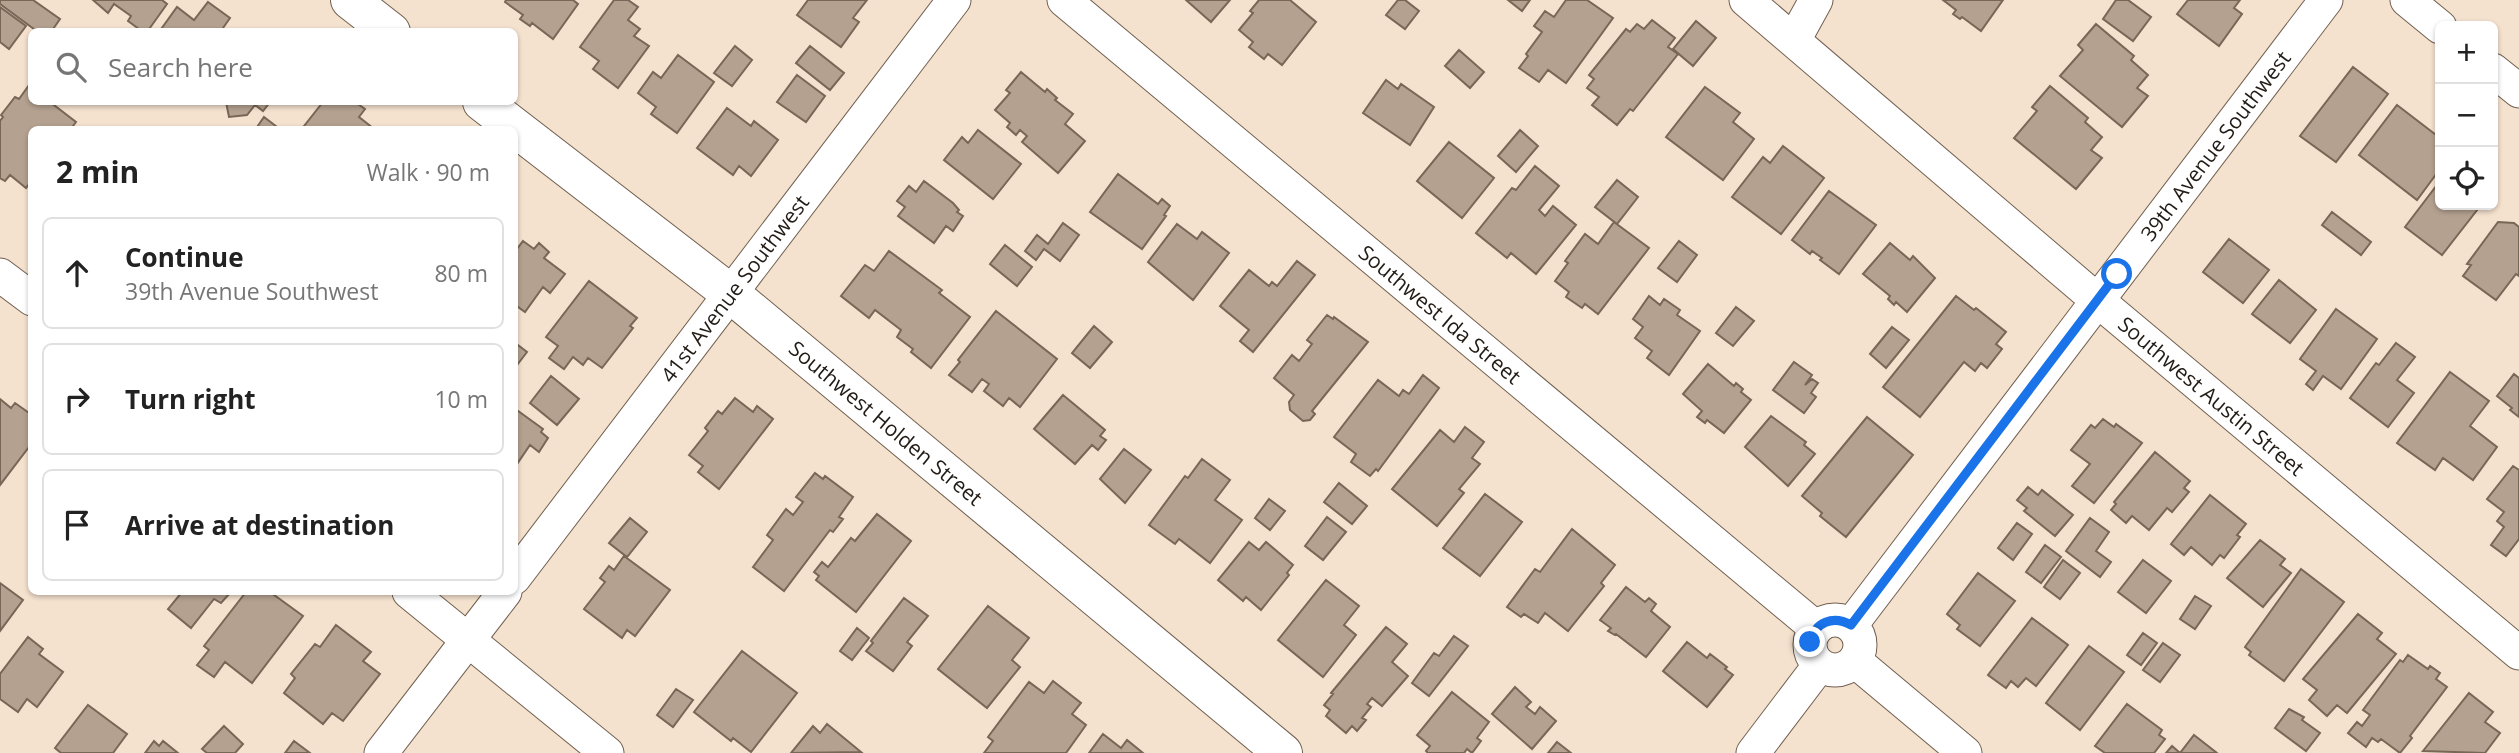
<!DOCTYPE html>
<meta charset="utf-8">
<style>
body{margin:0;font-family:"Open Sans",sans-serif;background:#f6f6f6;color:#222}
.controls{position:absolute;right:21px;top:21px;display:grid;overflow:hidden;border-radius:10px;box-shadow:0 2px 5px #0004}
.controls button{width:63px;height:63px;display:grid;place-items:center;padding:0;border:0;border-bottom:2px solid #e0e0e0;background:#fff;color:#222;font:35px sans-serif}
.stop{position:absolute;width:21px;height:21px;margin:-16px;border:5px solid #1a73e8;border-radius:50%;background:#fff}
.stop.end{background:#1a73e8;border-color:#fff;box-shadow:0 2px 7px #0008}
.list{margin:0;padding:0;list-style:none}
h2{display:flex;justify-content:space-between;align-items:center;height:91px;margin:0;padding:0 28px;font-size:30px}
h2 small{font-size:23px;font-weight:400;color:#767676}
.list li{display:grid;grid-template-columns:46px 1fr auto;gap:21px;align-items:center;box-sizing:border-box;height:112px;margin:0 14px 14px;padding:0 14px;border:2px solid #e0e0e0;border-radius:10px}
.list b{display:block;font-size:26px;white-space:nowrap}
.list p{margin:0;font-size:23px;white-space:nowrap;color:#767676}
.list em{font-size:23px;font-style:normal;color:#767676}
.icon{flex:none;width:38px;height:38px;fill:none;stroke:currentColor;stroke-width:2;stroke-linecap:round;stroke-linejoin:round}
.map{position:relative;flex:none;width:2519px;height:753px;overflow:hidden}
.search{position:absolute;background:#fff;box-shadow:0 2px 5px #0004;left:28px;top:28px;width:490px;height:77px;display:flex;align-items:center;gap:18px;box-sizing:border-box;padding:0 24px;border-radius:10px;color:#767676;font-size:26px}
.panel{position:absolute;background:#fff;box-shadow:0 2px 5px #0004;left:28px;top:126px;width:490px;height:469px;border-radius:10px}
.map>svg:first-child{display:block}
.building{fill:#b4a190;stroke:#786757;stroke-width:2}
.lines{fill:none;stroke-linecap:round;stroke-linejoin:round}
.minor-casing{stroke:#716050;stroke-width:35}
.tertiary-casing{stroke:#716050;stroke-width:40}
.minor{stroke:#fff;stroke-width:33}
.tertiary{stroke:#fff;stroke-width:38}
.route{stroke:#1a73e8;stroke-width:9}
.labels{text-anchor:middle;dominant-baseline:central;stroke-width:5;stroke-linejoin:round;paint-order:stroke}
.street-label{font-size:21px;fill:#221b15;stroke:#feefe0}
</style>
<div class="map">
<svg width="2519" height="753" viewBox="0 0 2519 753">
<rect width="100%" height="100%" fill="#f4e1ce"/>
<path class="building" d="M33,0L60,19L51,32H38L0,4V0Z
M93,0H162L167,4L147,32H143L128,21L131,16L114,4L108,13Z
M506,0H573L578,4L553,39L532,23L530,26L520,19L523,15L505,2Z
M614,0H628L638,7L628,20L640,29L634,36L649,46L618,88L593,69L599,61L580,47Z
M808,0H867L853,18L859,22L841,47L797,15Z
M1186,0H1230L1211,22Z
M1259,0H1290L1316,22L1282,65L1268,54L1264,59L1249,47L1253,42L1239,30L1253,13L1250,11Z
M1398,0H1405L1419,11L1405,29L1386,15Z
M1508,0H1530L1522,11Z
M1566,0H1587L1613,18L1566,83L1548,70L1539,82L1519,68L1528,56L1526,54L1542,32L1534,26L1545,11L1554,17Z
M1943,0H2003L1981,31L1962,17L1960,19L1953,14L1956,10Z
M2116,0H2128L2151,17L2133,41L2103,19Z
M2188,0H2240L2234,8L2242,14L2219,46L2177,14Z
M208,2L230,18L223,28L228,32H159L177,7L194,20Z
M0,7L26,26L9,49L0,42Z
M1652,20L1675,38L1668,47L1678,54L1633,111L1630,109L1617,125L1592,105L1599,97L1587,88L1594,79L1589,75L1626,29L1630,32L1637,24L1644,29Z
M1696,21L1716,38L1693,66L1673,49Z
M2096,24L2134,56L2131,60L2148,75L2137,88L2148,96L2122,127L2060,76L2083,50L2078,45Z
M735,46L752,60L732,86L714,73Z
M810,46L844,73L830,90L796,63Z
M1459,50L1484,72L1470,88L1445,66Z
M678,55L714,82L677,133L651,114L656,107L638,93L653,72L661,78Z
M2353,67L2388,94L2336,162L2300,136Z
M1021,72L1045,92L1047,89L1057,98L1055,100L1073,114L1065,124L1085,141L1058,173L1022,142L1027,136L1020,130L1016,135L1007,127L1010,123L995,110L1010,93L1006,90Z
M797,75L825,96L806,122L777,102Z
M1386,80L1398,89L1401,84L1434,107L1410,145L1363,113Z
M29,85L32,87V102H50L76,122L70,130H32V180L26,188L10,175L5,181L0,178V121L3,117L1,115L15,97L19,99Z
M2050,86L2088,118L2085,122L2102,137L2091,150L2102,158L2076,189L2014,138L2037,111L2032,107Z
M1705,87L1740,113L1733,122L1754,139L1723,180L1666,137Z
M226,102H270L263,111L255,105L247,115L229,117Z
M323,102H355L365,109L359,117L373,128L301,130Z
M2397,105L2440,138V169L2417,200L2359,155Z
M727,108L751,126L754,121L778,140L751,176L739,166L733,175L697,148Z
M264,117L281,130H255Z
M978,130L1021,164L993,199L944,160L962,137L968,143Z
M1520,130L1538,146L1516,172L1498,156Z
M1449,142L1494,178L1462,218L1417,181Z
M1783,146L1824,178L1781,234L1732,197L1763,157L1770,163Z
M1535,166L1559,186L1539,210L1545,216L1553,206L1576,225L1536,274L1511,253L1507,258L1476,233L1512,188L1516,190Z
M1118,174L1158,204L1162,199L1170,206L1164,215L1166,216L1142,249L1090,212Z
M1617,180L1638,197L1617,224L1595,207Z
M924,181L953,203L959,210L957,212L963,216L953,231L946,226L934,243L898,216L905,207L897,201L909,186L916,192Z
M2440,181V205H2481L2442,255L2405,227Z
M1829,191L1876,225L1839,274L1820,260L1822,258L1812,251L1810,254L1792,240Z
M2332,212L2371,242L2361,255L2322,225Z
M1614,222L1649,248L1598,314L1585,304L1582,308L1566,297L1569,292L1555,281L1568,263L1565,261L1585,234L1598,244Z
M2498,222L2514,223L2519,227V276L2516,274L2496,300L2463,276L2471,265L2467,264Z
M1063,223L1079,235L1060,261L1044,249L1036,260L1025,251L1037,235L1048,244Z
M1177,224L1197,239L1202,232L1229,253L1193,300L1148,262Z
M2229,239L2269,270L2243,303L2203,272Z
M523,241L534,249L539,243L549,252L544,258L565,274L550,293L543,287L525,312L514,304V253Z
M1679,241L1697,255L1677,282L1658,268Z
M1890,243L1910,260L1913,256L1935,278L1907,312L1896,302L1894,305L1888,299L1890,296L1863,274Z
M1005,245L1032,267L1017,286L990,264Z
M889,251L942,290L939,293L970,317L931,368L911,352L913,349L897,337L901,330L875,310L869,318L841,296L865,265L874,271Z
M1297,261L1315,275L1253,352L1240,341L1249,330L1220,306L1249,270L1269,286L1272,282L1277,286Z
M2279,280L2316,310L2290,343L2252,314Z
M589,281L637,318L630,326L633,328L602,368L588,358L583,365L573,357L564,369L549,358L558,346L546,337Z
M1649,296L1660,305L1664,299L1680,310L1677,315L1700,331L1669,375L1647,358L1652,351L1635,338L1643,327L1633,319Z
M1956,296L1974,310L1976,308L2006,332L1996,344L2002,349L1987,368L1981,363L1975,371L1964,362L1920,417L1883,387Z
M1736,307L1754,321L1733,346L1716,333Z
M2336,309L2377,339L2341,389L2323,376L2313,390L2306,384L2316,371L2300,359Z
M996,311L1057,359L1020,407L1009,398L1003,406L984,391L989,384L982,379L972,392L949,375L960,362L958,360Z
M1327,315L1333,319L1334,317L1368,342L1312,411L1315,414L1310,420L1303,421L1290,410L1289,402L1294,395L1274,378L1292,355L1299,361L1312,344L1307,340Z
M1094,326L1112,342L1090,368L1072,353Z
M1892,327L1909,340L1886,368L1870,354Z
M514,342L527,352L514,369Z
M2396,343L2415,357L2397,380L2414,393L2388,427L2350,398L2376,363L2379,365Z
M1794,362L1812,375L1805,385L1812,379L1818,383L1811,393L1816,397L1804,413L1773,390Z
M1708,364L1734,386L1736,383L1743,389L1741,392L1751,400L1724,433L1707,420L1705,423L1697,417L1702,411L1683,394Z
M2450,372L2489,401L2470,426L2497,447L2473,480L2443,458L2435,470L2397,443Z
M2514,374L2519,378V417L2510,410L2512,408L2497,396Z
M1423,375L1439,388L1378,471L1376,469L1370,476L1351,462L1356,454L1334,437L1378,380L1399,396L1403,390L1409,394Z
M551,376L579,399L557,425L530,403Z
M1063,395L1105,430L1100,436L1106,440L1098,450L1092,445L1075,464L1034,429Z
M735,398L753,412L757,406L773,419L719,489L698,472L703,466L689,455L708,431L705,428L718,411L722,414Z
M0,399L11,408L15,403L32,415V443L0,485Z
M514,408L543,429L541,432L548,438L539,452L530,445L517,464L514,462Z
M1771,416L1806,442L1804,445L1815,454L1788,486L1745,447Z
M1867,417L1913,455L1846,537L1820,516L1822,513L1802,496Z
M2103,419L2114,427L2116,424L2142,443L2094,503L2072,486L2090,464L2071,450L2091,425L2095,428Z
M1465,427L1484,442L1472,458L1480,464L1459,489L1464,493L1437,526L1392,489L1440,430L1454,442Z
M1124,449L1151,470L1125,503L1100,479Z
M2155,452L2190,481L2184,488L2189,492L2172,512L2167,508L2149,530L2132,516L2126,523L2111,510L2116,504L2114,502Z
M1202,459L1230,480L1215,500L1242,520L1210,563L1179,539L1175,544L1149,525L1185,476L1188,478Z
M2513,466L2519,470V539L2506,556L2491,545L2504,527L2497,521L2504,512L2487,499Z
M815,473L823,479L825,476L853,497L839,517L843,519L833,532L830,530L784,591L753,567L773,540L767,535L786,509L793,515L803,502L796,497Z
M1339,483L1367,506L1352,524L1324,502Z
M2028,487L2038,495L2042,490L2073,515L2055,536L2024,511L2027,508L2017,500Z
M1485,494L1522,522L1480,576L1443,548Z
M2210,495L2246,524L2237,535L2240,537L2224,558L2220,555L2212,565L2191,547L2184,555L2171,544Z
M1269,499L1285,511L1270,530L1255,518Z
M877,514L911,541L856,612L816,580L819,576L814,572L822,562L828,567L851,538L855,541Z
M1327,517L1346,532L1323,560L1305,546Z
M630,518L647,532L627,557L609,543Z
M2090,518L2109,532L2096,551L2111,562L2100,577L2066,551Z
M2017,523L2032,534L2013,560L1998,548Z
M1572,529L1615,565L1601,583L1604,586L1568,631L1545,613L1538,623L1524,614L1521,617L1507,607L1535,569L1540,572Z
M2260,540L2285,559L2280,565L2291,573L2263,607L2227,578Z
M1249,542L1259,550L1266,542L1293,565L1287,573L1289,575L1261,610L1246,597L1243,601L1218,580Z
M2045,545L2061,557L2041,583L2026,572Z
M624,556L670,590L635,636L627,630L622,638L584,609L605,582L600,578L609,566L614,570Z
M2063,560L2080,573L2060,599L2044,587Z
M2143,560L2171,581L2146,613L2118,592Z
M2301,569L2344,602L2284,681L2249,655L2251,652L2245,647Z
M1978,573L2015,601L1980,646L1957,629L1960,625L1947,614Z
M1326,580L1359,606L1344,625L1356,635L1323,677L1278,640Z
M0,583L23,600L0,631Z
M1626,587L1645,602L1649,598L1656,604L1651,611L1670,627L1646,657L1616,634L1615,635L1608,631L1611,628L1600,620Z
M182,592H231L221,603L214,599L191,628L168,609Z
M246,592H270L303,616L252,683L225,662L214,677L197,665L209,650L204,646Z
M2195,596L2211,606L2195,629L2180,619Z
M904,598L928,616L907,642L912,646L893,671L866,651L873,643L871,641Z
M988,606L1029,638L1012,660L1020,667L987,708L938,669Z
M2358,614L2382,633L2377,639L2396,654L2347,713L2337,705L2327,716L2309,700L2317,690L2303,679Z
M2032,618L2068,645L2036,686L2026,678L2018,687L2011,681L2006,688L1988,675Z
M336,625L371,652L363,661L380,674L343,721L332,713L323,724L284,693L295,678L291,674L315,644L320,647Z
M1386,627L1407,644L1392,662L1408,676L1382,706L1372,698L1367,704L1371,707L1362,718L1366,720L1357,731L1352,726L1346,733L1326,716L1330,710L1324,705L1333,694L1331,693Z
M857,628L869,638L852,660L840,651Z
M2143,633L2157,643L2141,665L2127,655Z
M1454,636L1468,646L1429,696L1412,683L1434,653L1439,656Z
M28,637L43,649L39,654L63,672L37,707L27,699L18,712L0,699V674Z
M1687,642L1707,658L1710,654L1727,667L1725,669L1733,675L1707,707L1663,671Z
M2163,643L2180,655L2160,682L2143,670Z
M2089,646L2124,672L2080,730L2046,703Z
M742,651L797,693L751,752L733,738L731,741L694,712Z
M2408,655L2428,669L2430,666L2440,673L2436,679L2447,687L2410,736L2412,738L2400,753L2381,739L2378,742L2372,738L2366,747L2348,733L2357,722L2362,726L2370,715L2363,710L2400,660L2403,662Z
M1053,681L1081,703L1072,714L1086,725L1066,753H984L993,741L988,737L1029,682L1044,693Z
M1515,687L1531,702L1526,707L1535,714L1540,707L1556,721L1532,749L1492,714Z
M676,689L693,700L673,727L657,715Z
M1452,692L1489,722L1477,738L1481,741L1472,753L1467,749L1464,753H1428L1426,751L1430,746L1417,735Z
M2469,693L2493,712L2485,722L2500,733L2485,753L2423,751Z
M2127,704L2162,730L2159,735L2165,739L2154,753H2105L2095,746Z
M88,705L127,734L113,753H61L55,748Z
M2289,709L2304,717L2302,720L2320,733L2306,751L2275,728Z
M827,724L861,752L791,753L813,726L820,733Z
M224,726L243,744L235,753H207L202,749Z
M1103,734L1121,748L1127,740L1143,753H1089Z
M2194,735L2217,753H2166L2172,746L2180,753Z
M154,741L159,746L163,741L178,753H145Z
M294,741L310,753H285Z
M1557,742L1571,753H1548Z"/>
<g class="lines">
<defs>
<g id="minor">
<path id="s1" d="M1064,0L1816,628"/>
<path id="s2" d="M1746,0L2097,300L2519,653"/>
<path d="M2407,0L2440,27"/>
<path d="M1794,40L1816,0"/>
<path d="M2493,70L2519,91"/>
<path d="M0,275L32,299"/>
<path id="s3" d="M514,578L954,0"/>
<path d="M409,592L607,753"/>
<circle cx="1835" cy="645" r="25"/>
<path id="s4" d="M1851,625L2326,0"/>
<path d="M1855,661L1965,753"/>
<path d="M381,753L505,592"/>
<path d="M1753,753L1819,666"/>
</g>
<g id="tertiary">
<path d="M350,0L391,32"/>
<path id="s5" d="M482,102L731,294L1283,753"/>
</g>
</defs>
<use href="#minor" class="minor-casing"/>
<use href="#tertiary" class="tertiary-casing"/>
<use href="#minor" class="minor"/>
<use href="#tertiary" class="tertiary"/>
</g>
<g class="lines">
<path class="route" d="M1810,642C1815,622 1833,615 1851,625L2117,274"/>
</g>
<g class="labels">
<g class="street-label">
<text stroke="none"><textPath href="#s4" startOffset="602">39th Avenue Southwest</textPath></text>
<text stroke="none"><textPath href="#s3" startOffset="364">41st Avenue Southwest</textPath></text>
<text stroke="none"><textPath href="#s1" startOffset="490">Southwest Ida Street</textPath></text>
<text stroke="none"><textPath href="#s2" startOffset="611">Southwest Austin Street</textPath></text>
<text stroke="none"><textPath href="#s5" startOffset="516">Southwest Holden Street</textPath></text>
</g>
</g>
</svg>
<div class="controls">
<button>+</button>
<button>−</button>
<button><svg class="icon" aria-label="locate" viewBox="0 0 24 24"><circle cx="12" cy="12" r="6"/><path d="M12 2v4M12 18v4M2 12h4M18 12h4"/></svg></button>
</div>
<div class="stop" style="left:2117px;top:274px"></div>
<div class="stop end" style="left:1810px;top:642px"></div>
<div class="search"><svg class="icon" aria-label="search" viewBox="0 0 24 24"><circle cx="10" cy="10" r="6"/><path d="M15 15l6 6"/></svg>Search here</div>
<section class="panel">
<h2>2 min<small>Walk · 90 m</small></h2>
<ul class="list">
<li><svg class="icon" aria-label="ahead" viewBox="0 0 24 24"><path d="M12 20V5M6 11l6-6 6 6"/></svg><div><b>Continue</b><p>39th Avenue Southwest</p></div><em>80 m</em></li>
<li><svg class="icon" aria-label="right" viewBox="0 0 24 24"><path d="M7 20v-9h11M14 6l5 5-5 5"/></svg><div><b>Turn right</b></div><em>10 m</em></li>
<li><svg class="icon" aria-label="arrive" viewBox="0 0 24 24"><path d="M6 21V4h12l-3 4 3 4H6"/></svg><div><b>Arrive at destination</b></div></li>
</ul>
</section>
</div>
